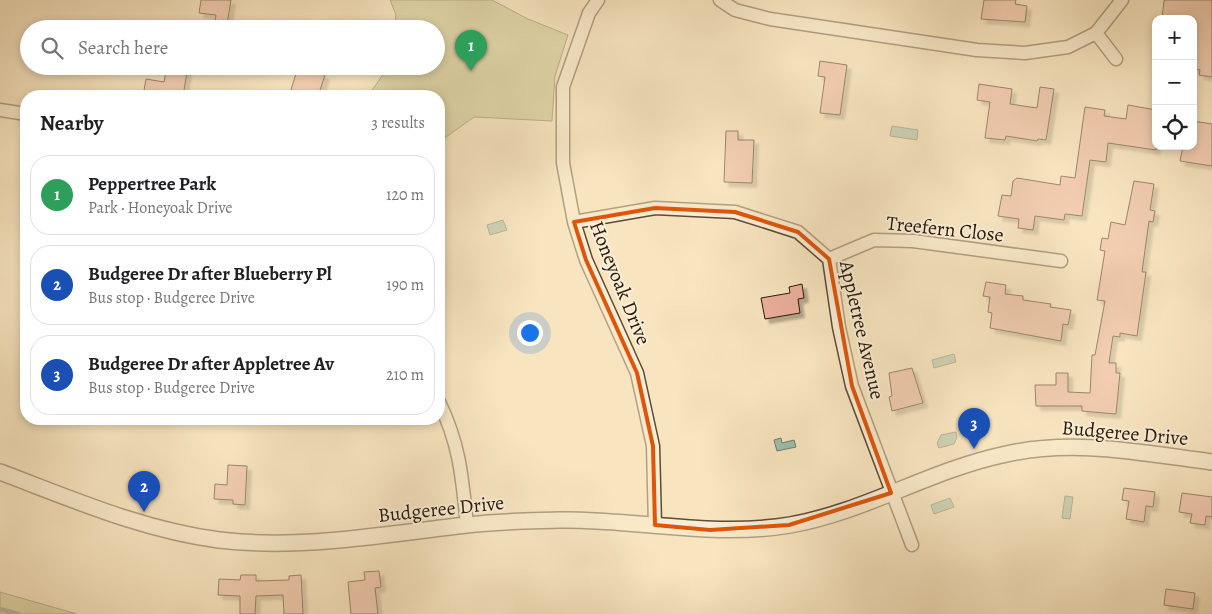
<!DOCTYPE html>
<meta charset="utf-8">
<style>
body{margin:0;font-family:Alegreya,serif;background:#f2f2f2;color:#202124}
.controls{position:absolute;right:15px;top:15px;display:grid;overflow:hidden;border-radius:10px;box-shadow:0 2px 8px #0003}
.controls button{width:45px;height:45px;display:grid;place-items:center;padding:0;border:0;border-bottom:1px solid #e0e0e0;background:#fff;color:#202124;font:25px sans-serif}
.you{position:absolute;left:529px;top:332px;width:18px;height:18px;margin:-12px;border:4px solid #fff;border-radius:50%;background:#1a73e8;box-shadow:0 0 0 8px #1a73e833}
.badge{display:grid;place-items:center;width:32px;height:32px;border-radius:50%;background:#db2777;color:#fff;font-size:16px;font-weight:700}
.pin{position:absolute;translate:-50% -41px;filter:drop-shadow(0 1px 2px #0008)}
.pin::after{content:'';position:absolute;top:26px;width:18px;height:15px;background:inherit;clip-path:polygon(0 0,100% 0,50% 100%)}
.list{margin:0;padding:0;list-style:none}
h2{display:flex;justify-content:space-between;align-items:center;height:65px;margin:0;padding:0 20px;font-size:21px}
h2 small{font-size:16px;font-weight:400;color:#757577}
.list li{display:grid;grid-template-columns:32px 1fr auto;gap:15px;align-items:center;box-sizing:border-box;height:80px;margin:0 10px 10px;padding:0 10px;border:1px solid #e0e0e0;border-radius:20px}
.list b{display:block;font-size:19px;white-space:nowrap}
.list p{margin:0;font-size:16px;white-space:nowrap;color:#757577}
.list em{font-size:16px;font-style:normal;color:#757577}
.icon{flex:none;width:28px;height:28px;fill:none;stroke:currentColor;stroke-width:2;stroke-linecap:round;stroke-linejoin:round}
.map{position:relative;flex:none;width:1212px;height:614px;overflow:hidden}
.search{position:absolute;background:#fff;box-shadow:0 2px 8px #0003;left:20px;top:20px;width:425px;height:55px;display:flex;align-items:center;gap:12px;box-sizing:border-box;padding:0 18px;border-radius:28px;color:#757577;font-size:19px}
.panel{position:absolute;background:#fff;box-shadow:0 2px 8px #0003;left:20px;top:90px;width:425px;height:335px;border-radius:20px}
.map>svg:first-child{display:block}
.green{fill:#c3c38e;stroke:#756e4c}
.water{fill:#9ebfae;stroke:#6e7c6c}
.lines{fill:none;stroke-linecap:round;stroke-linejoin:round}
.stream{stroke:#6e7c6c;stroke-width:4.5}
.building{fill:#ecb09e;stroke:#271809;filter:url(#shadow)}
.minor-casing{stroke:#5b4b37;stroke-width:15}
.tertiary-casing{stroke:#5b4b37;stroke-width:18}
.minor{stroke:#faeed6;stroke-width:12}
.tertiary{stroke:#faeed6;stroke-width:15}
.marked{fill:none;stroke:#de560c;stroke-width:4;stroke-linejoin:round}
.labels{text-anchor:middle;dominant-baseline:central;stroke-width:4;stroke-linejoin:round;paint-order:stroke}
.street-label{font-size:20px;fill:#271809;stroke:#faeed6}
</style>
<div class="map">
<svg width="1212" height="614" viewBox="0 0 1212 614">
<defs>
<filter id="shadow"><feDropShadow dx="4.5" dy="4.5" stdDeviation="1" flood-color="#0004"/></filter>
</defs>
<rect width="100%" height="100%" fill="#f8e5c0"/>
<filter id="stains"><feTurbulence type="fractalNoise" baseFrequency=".004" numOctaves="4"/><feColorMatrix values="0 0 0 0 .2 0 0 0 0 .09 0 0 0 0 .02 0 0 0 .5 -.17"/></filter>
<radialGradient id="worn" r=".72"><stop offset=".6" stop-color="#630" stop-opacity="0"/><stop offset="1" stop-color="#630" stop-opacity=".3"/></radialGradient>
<path class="green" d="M390,0H492L528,19L568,35L555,76L552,121L474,117L439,142V96H368L389,66H436V29H394L396,15Z
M0,592L77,614H0Z"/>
<path class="water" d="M892,126L918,130L917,140L890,136Z
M503,220L507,230L490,235L487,225Z
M954,354L956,362L934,368L932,360Z
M956,432L957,437L954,444L939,448L937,443L941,435Z
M781,438L782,443L794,440L796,447L777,451L774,440Z
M1065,496L1073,497L1070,519L1062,518Z
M950,498L954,507L934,514L931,505Z"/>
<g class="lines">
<path class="stream" d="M0,609L18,614"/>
</g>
<path class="building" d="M201,0H231L227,24L215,22L216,15L199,13Z
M984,0H1016L1015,4L1027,6L1025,22L981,19Z
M1164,0H1212V77L1199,75L1200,70L1193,69V19H1162Z
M820,61L847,65L840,115L820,113L825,77L818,76Z
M167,66H188L183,96H143L146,79L164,82Z
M298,67L325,75L318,96H289Z
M979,84L1012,89L1010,104L1037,108L1040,87L1054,89L1046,140L1038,139L1037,141L1006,136L1005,140L985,138L990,102L977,100Z
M1128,105L1156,110V150L1108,143L1106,162L1090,160L1082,216L1065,214L1064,220L1035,216L1033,230L1018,228L1019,219L998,216L1002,195L1011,196L1013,181L1017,178L1060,185L1061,176L1075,178L1085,107L1105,110L1104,116L1126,119Z
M1193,121L1212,124V166L1180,161L1183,146H1193Z
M726,131H738V140H754L752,183L724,182Z
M1134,181L1154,184L1150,210L1155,211L1153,222L1149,221L1142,272H1146L1137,336L1120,333V337L1113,336L1109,363H1116V373H1120L1116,414L1082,411V406H1036L1035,385H1056V373H1068V392L1090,393L1092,355H1095L1105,301L1097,300L1105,251L1100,250L1102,238L1108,239L1111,222L1125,225Z
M986,282L1006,285L1005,294L1023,296V300L1051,304L1050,307L1071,310L1068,325L1063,324L1061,341L990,328L992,313L988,312L990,297L983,296Z
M802,284L804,298L798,299L800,313L765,319L761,298L790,293L789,287Z
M912,368L923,403L892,411L889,397L892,396L889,373Z
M228,465L247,466L245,505L233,504V500L214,499L215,484L227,485Z
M1124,488L1155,492L1153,507L1146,506L1144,522L1126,519L1129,501L1122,500Z
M1182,493L1212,497V517L1206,516L1205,525L1190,523L1192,514L1179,512Z
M379,571L381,587L375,588L378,614H351L348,582L365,580L364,572Z
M241,575H256V581L289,580V576L301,575L303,614H284L283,595L256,596L255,614H240V596L218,595L219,579L240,580Z
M1166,589L1195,593L1193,609L1164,605Z"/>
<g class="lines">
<defs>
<path id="minor" d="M598,0L589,13L563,87V163L574,222L586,260L637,373L653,446L655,525
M720,0L735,10L770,19L977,50L1025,53L1068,47L1096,33L1122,0
M1096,33L1116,59
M0,110L26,114
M574,222L655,208L735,212L798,232L829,259L839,327L852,386L912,545
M829,259L874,240L913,241L1061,261
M439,402C460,445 462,477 467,525"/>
<path id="tertiary" d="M0,472C72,499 142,530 219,540C302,550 385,534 467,525C498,521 529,521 560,520C637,519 713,538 790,525C864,512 929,471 1002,455C1072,438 1142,453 1212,462"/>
</defs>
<use href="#minor" class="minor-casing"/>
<use href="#tertiary" class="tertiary-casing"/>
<use href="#minor" class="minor"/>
<use href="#tertiary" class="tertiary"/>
</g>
<path d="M0 0H1212V614H0ZM655,208L735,212L798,232L829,259L852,386L891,493L789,525L710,530L655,525L653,446L637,373L586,260L574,222Z" fill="#f8e5c0" fill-opacity=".55" fill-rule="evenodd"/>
<path class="marked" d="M655,208L735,212L798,232L829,259L852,386L891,493L789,525L710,530L655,525L653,446L637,373L586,260L574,222Z"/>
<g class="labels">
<g class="street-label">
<text transform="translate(945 229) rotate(6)">Treefern Close</text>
<text transform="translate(620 283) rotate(68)">Honeyoak Drive</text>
<text transform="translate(862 330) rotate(77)">Appletree Avenue</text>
<text transform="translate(1125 433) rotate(5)">Budgeree Drive</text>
<text transform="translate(441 509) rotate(-6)">Budgeree Drive</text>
</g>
</g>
<rect width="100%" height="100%" filter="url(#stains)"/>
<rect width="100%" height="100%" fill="url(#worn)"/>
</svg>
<div class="controls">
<button>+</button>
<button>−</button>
<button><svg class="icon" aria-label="locate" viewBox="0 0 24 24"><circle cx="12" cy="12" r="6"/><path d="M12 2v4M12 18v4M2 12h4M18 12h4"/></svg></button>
</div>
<div class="you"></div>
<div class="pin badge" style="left:471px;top:71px;background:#2e9e5b">1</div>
<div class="pin badge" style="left:144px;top:512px;background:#1a4fb4">2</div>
<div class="pin badge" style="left:974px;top:449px;background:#1a4fb4">3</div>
<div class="search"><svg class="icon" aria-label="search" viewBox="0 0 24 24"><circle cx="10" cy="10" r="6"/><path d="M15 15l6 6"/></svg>Search here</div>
<section class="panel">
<h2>Nearby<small>3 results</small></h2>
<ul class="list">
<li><span class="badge" style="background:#2e9e5b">1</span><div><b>Peppertree Park</b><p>Park · Honeyoak Drive</p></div><em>120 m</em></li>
<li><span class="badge" style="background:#1a4fb4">2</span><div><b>Budgeree Dr after Blueberry Pl</b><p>Bus stop · Budgeree Drive</p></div><em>190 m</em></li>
<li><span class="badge" style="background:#1a4fb4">3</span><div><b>Budgeree Dr after Appletree Av</b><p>Bus stop · Budgeree Drive</p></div><em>210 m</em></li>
</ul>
</section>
</div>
